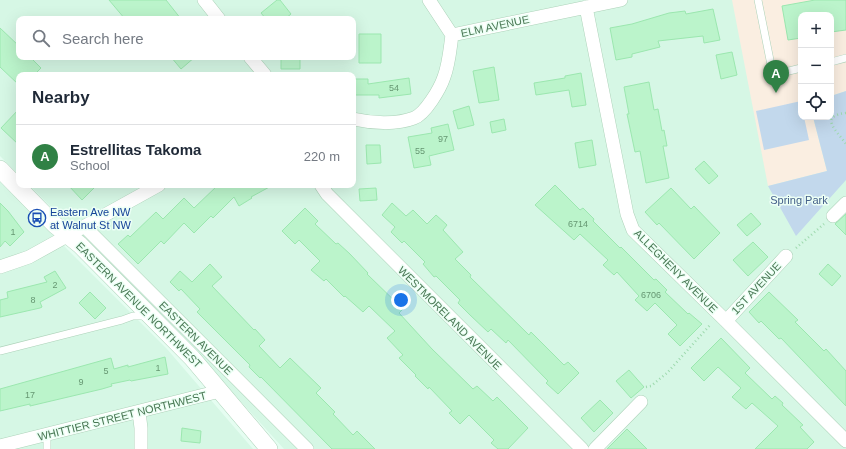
<!DOCTYPE html>
<meta charset="utf-8">
<style>
body{margin:0;font-family:Arial,sans-serif;background:#f2f2f3;color:#1f2937}
.controls{position:absolute;right:12px;top:12px;display:grid;overflow:hidden;border-radius:8px;box-shadow:0 4px 16px #0002}
.controls button{width:36px;height:36px;display:grid;place-items:center;padding:0;border:0;border-bottom:1px solid #e0e1e3;background:#fff;color:#1f2937;font:20px sans-serif}
.you{position:absolute;left:401px;top:300px;width:14px;height:14px;margin:-10px;border:3px solid #fff;border-radius:50%;background:#1a73e8;box-shadow:0 0 0 6px #1a73e833}
.badge{display:grid;place-items:center;width:26px;height:26px;border-radius:50%;background:#308145;color:#fff;font-size:13px;font-weight:700}
.pin{position:absolute;translate:-50% -33px;filter:drop-shadow(0 1px 2px #0008)}
.pin::after{content:'';position:absolute;top:21px;width:14px;height:12px;background:inherit;clip-path:polygon(0 0,100% 0,50% 100%)}
.list{margin:0;padding:0;list-style:none}
h2{display:flex;justify-content:space-between;align-items:center;height:52px;margin:0;padding:0 16px;font-size:17px}
h2 small{font-size:13px;font-weight:400;color:#747a83}
.list li{display:grid;grid-template-columns:26px 1fr auto;gap:12px;align-items:center;box-sizing:border-box;height:64px;padding:0 16px;border-top:1px solid #e0e1e3}
.list b{display:block;font-size:15px;white-space:nowrap}
.list p{margin:0;font-size:13px;white-space:nowrap;color:#747a83}
.list em{font-size:13px;font-style:normal;color:#747a83}
.icon{flex:none;width:22px;height:22px;fill:none;stroke:currentColor;stroke-width:2;stroke-linecap:round;stroke-linejoin:round}
.map{position:relative;flex:none;width:846px;height:449px;overflow:hidden}
.search{position:absolute;background:#fff;box-shadow:0 4px 16px #0002;left:16px;top:16px;width:340px;height:44px;display:flex;align-items:center;gap:10px;box-sizing:border-box;padding:0 14px;border-radius:8px;color:#747a83;font-size:15px}
.panel{position:absolute;background:#fff;box-shadow:0 4px 16px #0002;left:16px;top:72px;width:340px;height:116px;border-radius:8px}
.map>svg:first-child{display:block}
.residential{fill:#d6f7e5;fill-rule:evenodd}
.education{fill:#faeee1}
.green{fill:#c2d8ec}
.building{fill:#bbf4cb;stroke:#9be7af}
.lines{fill:none;stroke-linecap:round;stroke-linejoin:round}
.service-casing{stroke:#add2b9;stroke-width:8}
.minor-casing{stroke:#add2b9;stroke-width:14}
.tertiary-casing{stroke:#add2b9;stroke-width:18}
.path{stroke:#9ed9ae;stroke-width:2.5;stroke-dasharray:1 3;stroke-linecap:butt}
.service{stroke:#fff;stroke-width:7}
.minor{stroke:#fff;stroke-width:13}
.tertiary{stroke:#fff;stroke-width:17}
.labels{text-anchor:middle;dominant-baseline:central;stroke-width:3;stroke-linejoin:round;paint-order:stroke}
.number-label{font-size:9px;fill:#669772}
.street-label{font-size:11px;fill:#497854;stroke:#ecfff5}
.park-label{font-size:11px;fill:#45618a;stroke:#ecfff5}
.transit-label{font-size:11px;fill:#164399;stroke:#ecfff5;text-anchor:start}
</style>
<div class="map">
<svg width="846" height="449" viewBox="0 0 846 449">
<rect width="100%" height="100%" fill="#e5fdf1"/>
<path class="residential" d="M0,0H846V449H284L233,393L138,294L29,185H353V75H19V175L0,156ZM801,15H831V117H801ZM19,19H353V57H19Z
M0,182L167,349L253,449H0Z"/>
<path class="education" d="M732,0H846V91L831,96V15H801V117H813L827,171L768,186Z"/>
<path class="green" d="M846,91V180L796,236L768,186L827,171L813,117H831V96Z
M801,101V117H804L809,140L764,150L756,111Z"/>
<path class="building" d="M109,0H166L181,19H125Z
M277,0H280L291,14L285,19H266L261,13Z
M815,0H846V30L831,32V15H801V38L788,40L782,6Z
M713,9L720,40L704,43L703,36L658,41L660,47L632,54V57L616,60L610,28L632,24L669,13L685,11L686,14Z
M0,28L19,46V57H30L41,68L34,75H19V85L0,67Z
M359,34H381V63H359Z
M732,52L737,75L721,79L716,55Z
M171,57H195L181,69Z
M281,57H300V69H281Z
M494,67L499,100L479,103L473,71Z
M581,73L586,105L572,107L569,90L536,95L534,83L565,78V76Z
M409,78L411,94L379,98V95H353V79H368V84Z
M649,82L654,110L658,109L662,131L664,130L667,146H663L669,178L646,183L640,151L635,152L627,114H629L624,87Z
M469,106L474,125L458,129L453,111Z
M19,109V145L1,128Z
M504,119L506,130L492,133L490,122Z
M448,124L454,150L429,156L431,165L414,168L408,137L432,133L431,128Z
M592,140L596,165L579,168L575,143Z
M366,145H380L381,163L367,164Z
M704,161L718,176L709,184L695,169Z
M68,185H97L82,200Z
M218,185H273L251,197L252,198L239,206L234,197L213,218L211,216L194,233L184,223L164,244L161,241L138,264L118,244L128,235L130,237L156,212L163,219L184,198L194,208Z
M555,185L580,210L583,208L594,219L593,221L620,248L621,247L654,280L656,279L667,290L665,292L688,314L689,313L702,324L680,346L668,334L677,325L655,303L647,311L635,300L639,296L617,272L614,275L603,265L608,260L580,234L574,240L535,205Z
M376,188L377,200L360,201L359,189Z
M671,188L691,209L694,206L720,233L694,259L659,223L657,225L645,212Z
M0,203L8,211L24,232L10,246L5,241L0,247Z
M392,203L406,216L413,210L427,224L436,215L447,225L443,230L463,252L455,259L471,275L470,277L529,335L531,332L564,365L568,362L579,373L558,394L546,383L548,381L508,340L506,343L491,329L488,332L470,315L458,303L460,300L436,276L434,277L423,264L425,262L404,241L402,243L391,232L395,227L382,215Z
M305,208L318,221L315,224L336,244L338,243L350,254L368,273L367,274L403,309L399,313L432,349L473,389L477,386L493,401L497,397L528,428L508,449H498L491,443L494,440L469,415L460,424L449,413L452,411L429,387L428,389L415,376L416,375L399,358L403,355L387,338L395,331L369,306L363,312L345,296L344,297L326,279L324,281L311,270L320,261L299,240L295,244L282,231Z
M751,213L761,224L747,236L737,225Z
M846,214V235L835,224Z
M753,242L768,257L748,276L733,260Z
M210,264L222,277L212,286L254,330L255,329L265,340L259,346L280,368L290,358L321,388L316,393L335,412L333,414L353,435L357,431L375,449H332L261,377L260,378L249,367L250,365L197,312L200,309L181,289L179,291L170,282L180,271L192,282Z
M828,264L841,276L832,286L819,274Z
M55,271L66,288L40,302L42,307L40,308L0,317V300L8,298L7,292L47,282L44,277Z
M90,292L106,308L95,319L79,303Z
M769,292L798,320L795,322L824,351L826,349L846,371V406L781,338L779,339L761,321L759,323L749,312Z
M721,338L750,368L745,373L772,399L775,396L783,403L782,405L803,425L800,427L814,442L807,449H755L778,426L752,403L746,409L732,397L741,388L718,367L704,381L691,368Z
M165,357L168,374L131,381L130,380L111,384L112,386L102,389L30,406V404L0,411V389L111,358L114,369L128,365V367Z
M629,370L644,387L631,398L616,381Z
M600,400L613,413L594,432L581,418Z
M182,428L201,431L200,443L181,441Z
M627,429L647,449H607Z"/>
<g class="lines">
<defs>
<path id="service" d="M758,0L773,75L801,68
M831,62L846,58
M0,351L122,320L133,316H147
M47,449V435"/>
<path id="minor" d="M204,0L219,19
M429,0L452,35
M586,7L627,214L633,230L726,321L846,441
M452,35L621,0
M250,57L265,75
M353,119C371,123 396,125 414,118C425,114 440,89 444,77C449,64 450,49 452,35
M321,185L327,194L582,449
M833,216L846,203
M85,227L307,449
M0,267L29,257L159,185
M726,321L786,256
M139,412L141,428V449
M0,446L220,391
M595,449L641,402"/>
<path id="tertiary" d="M0,169L55,225L80,245L192,358L269,449"/>
</defs>
<use href="#service" class="service-casing"/>
<use href="#minor" class="minor-casing"/>
<use href="#tertiary" class="tertiary-casing"/>
<path class="path" d="M846,113C818,116 837,131 846,144
M796,248L824,224
M646,387L651,386L667,373L711,324"/>
<use href="#service" class="service"/>
<use href="#minor" class="minor"/>
<use href="#tertiary" class="tertiary"/>
</g>
<defs>
<symbol id="bus-ring" viewBox="-11 -11 22 22"><circle r="9.5" fill="#ecfff5" stroke="#1a4fb4" stroke-width="1.5"/><path d="M-5-6H5V4H4V6H2V4H-2V6H-4V4H-5ZM-3.5-4V0h7V-4ZM-3.5 1.2v1.5H-2V1.2ZM2 1.2v1.5H3.5V1.2Z" fill="#1a4fb4"/></symbol>
</defs>
<g fill-rule="evenodd">
<use href="#bus-ring" x="27" y="208" width="20" height="20"/>
</g>
<g class="labels">
<g class="number-label">
<text x="394" y="88">54</text>
<text x="443" y="139">97</text>
<text x="420" y="151">55</text>
<text x="578" y="224">6714</text>
<text x="13" y="232">1</text>
<text x="55" y="285">2</text>
<text x="651" y="295">6706</text>
<text x="33" y="300">8</text>
<text x="158" y="368">1</text>
<text x="106" y="371">5</text>
<text x="81" y="382">9</text>
<text x="30" y="395">17</text>
</g>
<g class="street-label">
<text transform="translate(495 26) rotate(-12)">ELM AVENUE</text>
<text transform="translate(676 271) rotate(45)">ALLEGHENY AVENUE</text>
<text transform="translate(756 288) rotate(-47)">1ST AVENUE</text>
<text transform="translate(139 305) rotate(45)">EASTERN AVENUE NORTHWEST</text>
<text transform="translate(450 318) rotate(45)">WESTMORELAND AVENUE</text>
<text transform="translate(196 338) rotate(45)">EASTERN AVENUE</text>
<text transform="translate(122 416) rotate(-14)">WHITTIER STREET NORTHWEST</text>
</g>
<g class="park-label">
<text x="799" y="200">Spring Park</text>
</g>
<g class="transit-label">
<text x="50" y="212">Eastern Ave NW<tspan x="50" dy="13">at Walnut St NW</tspan></text>
</g>
</g>
</svg>
<div class="controls">
<button>+</button>
<button>−</button>
<button><svg class="icon" aria-label="locate" viewBox="0 0 24 24"><circle cx="12" cy="12" r="6"/><path d="M12 2v4M12 18v4M2 12h4M18 12h4"/></svg></button>
</div>
<div class="you"></div>
<div class="pin badge" style="left:776px;top:93px">A</div>
<div class="search"><svg class="icon" aria-label="search" viewBox="0 0 24 24"><circle cx="10" cy="10" r="6"/><path d="M15 15l6 6"/></svg>Search here</div>
<section class="panel">
<h2>Nearby<small></small></h2>
<ul class="list">
<li><span class="badge">A</span><div><b>Estrellitas Takoma</b><p>School</p></div><em>220 m</em></li>
</ul>
</section>
</div>
